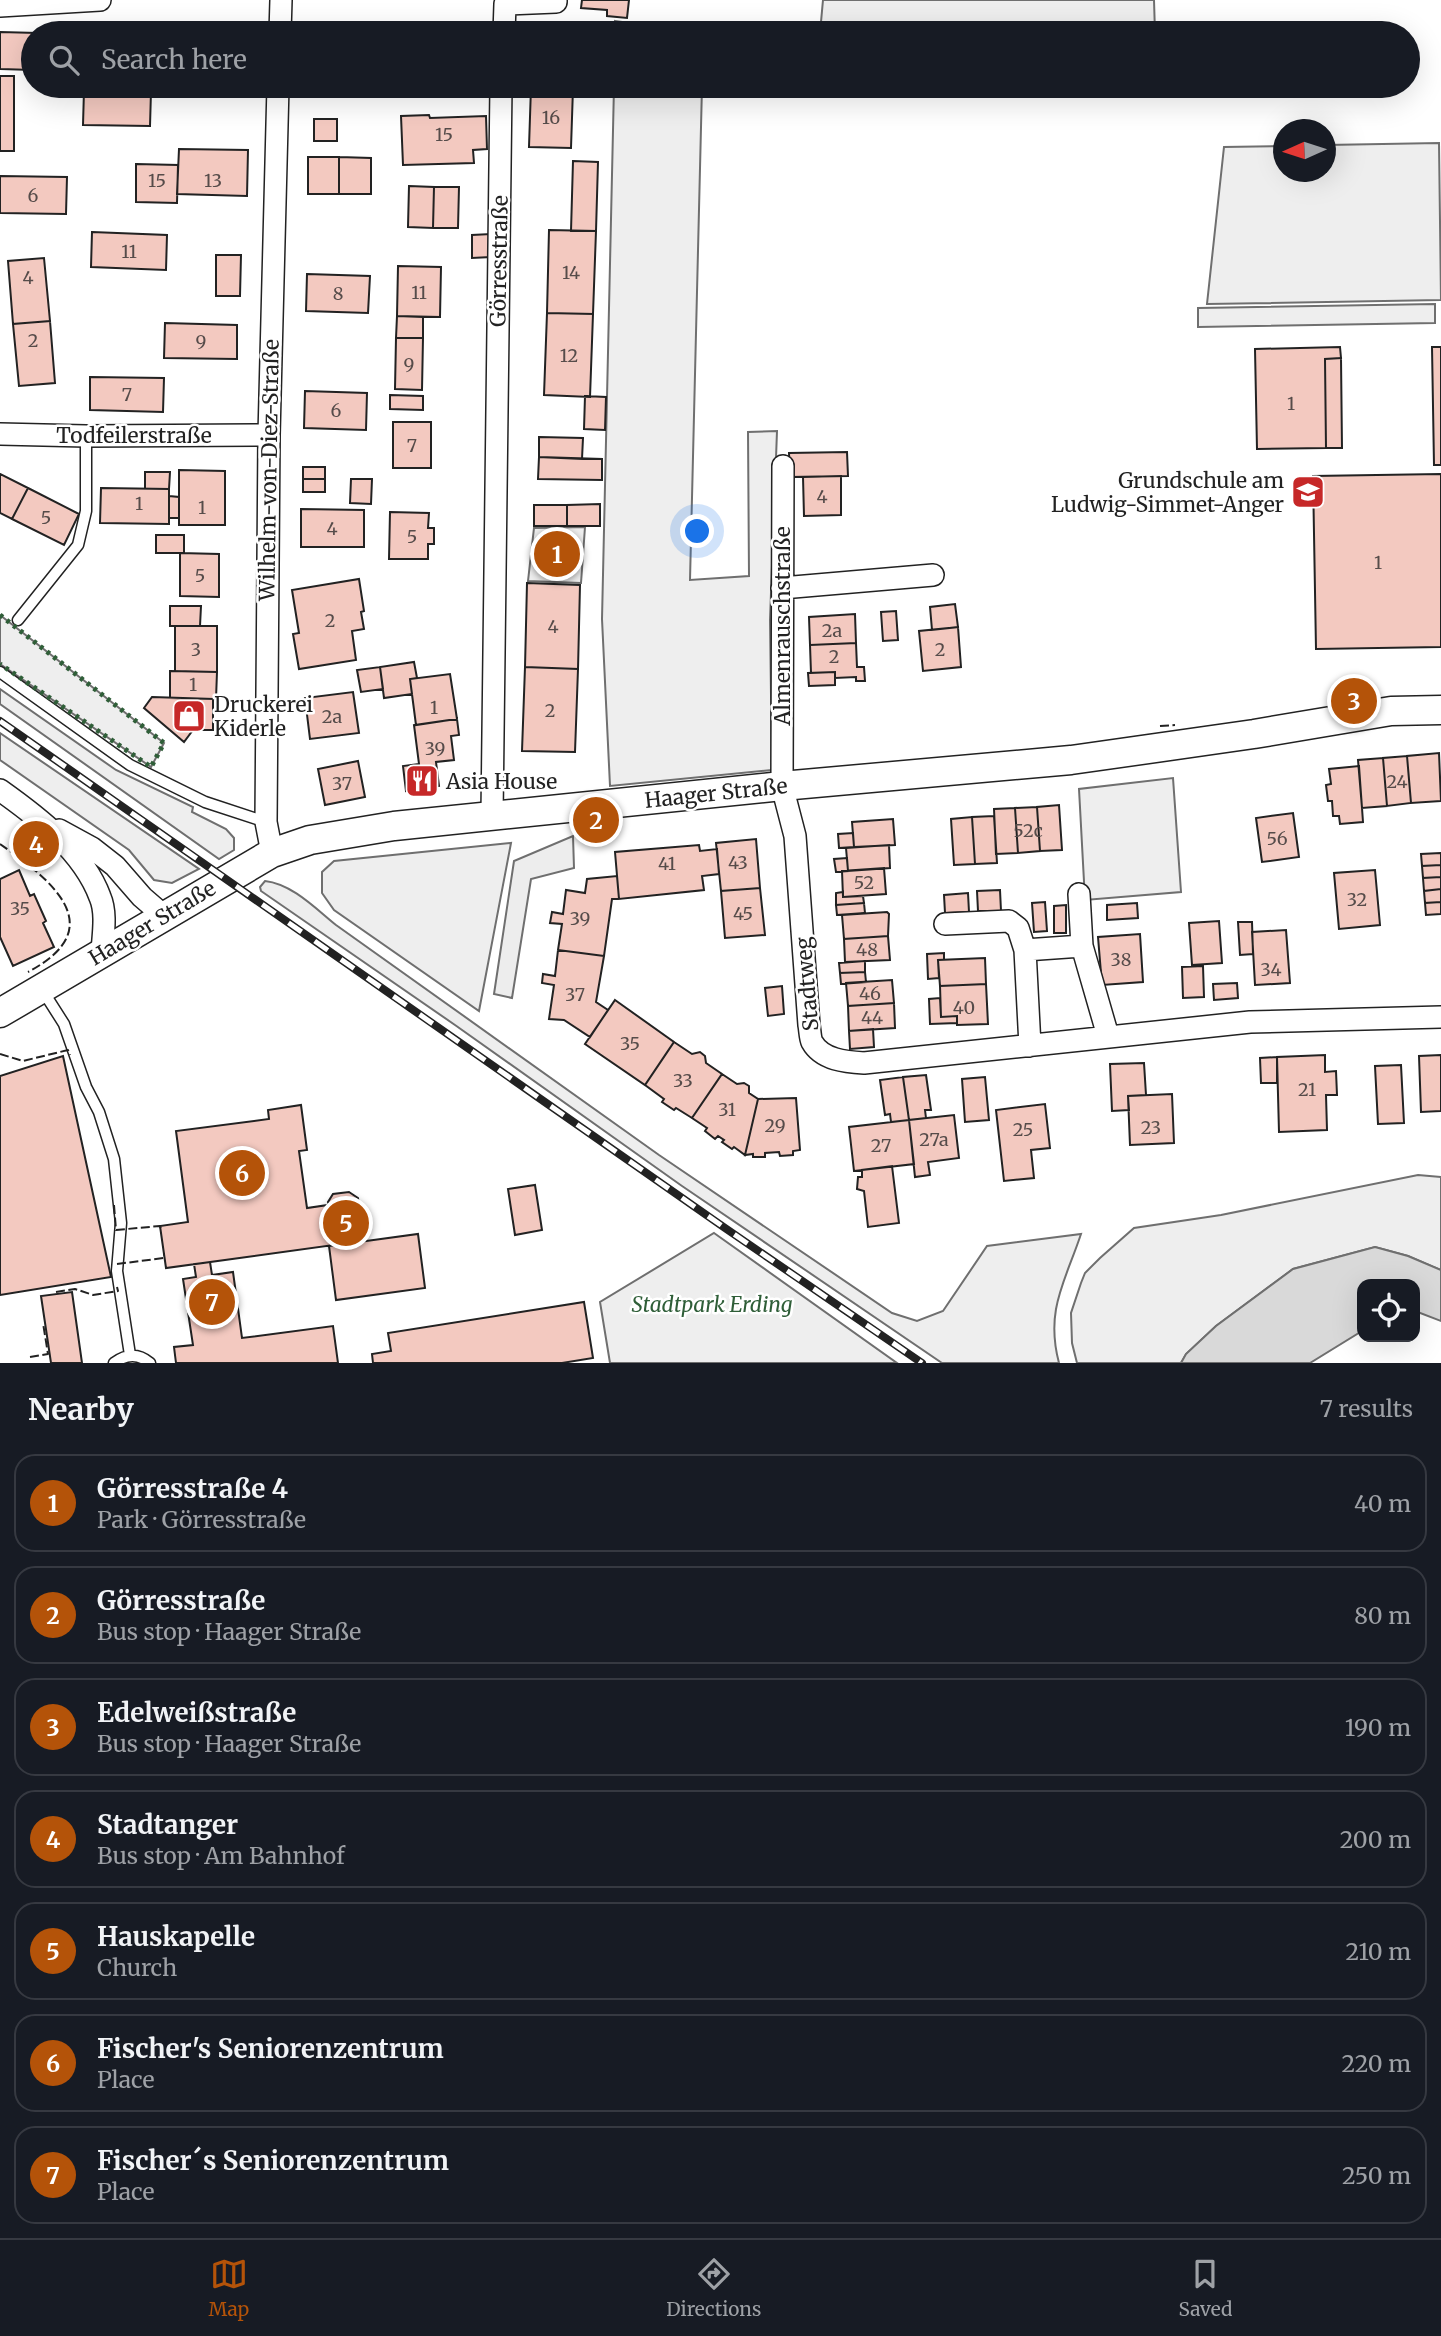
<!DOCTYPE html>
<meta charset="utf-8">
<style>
body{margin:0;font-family:Merriweather,serif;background:#20242c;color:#f1f3f6}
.controls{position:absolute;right:21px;bottom:21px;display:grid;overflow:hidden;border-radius:14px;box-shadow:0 7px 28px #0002}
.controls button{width:63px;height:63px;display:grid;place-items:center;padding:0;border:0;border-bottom:2px solid #363941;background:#171b24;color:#f1f3f6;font:35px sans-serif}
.compass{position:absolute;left:1273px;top:119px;width:63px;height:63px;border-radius:50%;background:#171b24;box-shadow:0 7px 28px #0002;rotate:267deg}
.you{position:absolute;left:698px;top:532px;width:24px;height:24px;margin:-18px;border:5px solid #fff;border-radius:50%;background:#1a73e8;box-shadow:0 0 0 10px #1a73e833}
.badge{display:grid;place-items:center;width:46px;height:46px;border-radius:50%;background:#b45309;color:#fff;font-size:23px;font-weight:700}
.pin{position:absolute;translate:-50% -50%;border:4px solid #fff;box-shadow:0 2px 7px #0006}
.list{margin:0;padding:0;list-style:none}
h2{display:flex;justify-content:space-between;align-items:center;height:91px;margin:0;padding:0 28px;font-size:30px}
h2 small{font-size:23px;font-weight:400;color:#9ea1a6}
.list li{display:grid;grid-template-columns:46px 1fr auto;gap:21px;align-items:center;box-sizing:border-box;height:98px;margin:0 14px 14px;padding:0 14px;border:2px solid #363941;border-radius:21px}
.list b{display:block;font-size:26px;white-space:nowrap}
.list p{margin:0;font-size:23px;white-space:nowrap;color:#9ea1a6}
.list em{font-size:23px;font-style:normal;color:#9ea1a6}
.icon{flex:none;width:38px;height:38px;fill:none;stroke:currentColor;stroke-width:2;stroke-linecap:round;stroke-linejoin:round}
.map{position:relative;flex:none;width:1441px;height:1363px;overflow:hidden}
.search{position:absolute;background:#171b24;box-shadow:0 7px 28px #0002;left:21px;right:21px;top:21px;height:77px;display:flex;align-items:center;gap:18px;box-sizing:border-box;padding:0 24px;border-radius:38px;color:#9ea1a6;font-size:26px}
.sheet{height:875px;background:#171b24}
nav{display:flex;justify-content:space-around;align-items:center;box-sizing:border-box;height:98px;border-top:2px solid #363941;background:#171b24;font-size:19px;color:#9ea1a6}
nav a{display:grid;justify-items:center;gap:4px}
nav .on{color:#b45309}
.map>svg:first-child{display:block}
.green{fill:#eee;stroke:#6f6f6f;stroke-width:2}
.parking{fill:#ededed;stroke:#6f6f6f;stroke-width:2}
.water{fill:#d9d9d9;stroke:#6f6f6f;stroke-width:2}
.building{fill:#f3c9c0;stroke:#222;stroke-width:2}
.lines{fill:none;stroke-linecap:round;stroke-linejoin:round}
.service-casing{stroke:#222;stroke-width:13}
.minor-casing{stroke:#222;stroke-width:24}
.tertiary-casing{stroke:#222;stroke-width:31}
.service{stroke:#fff;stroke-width:10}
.minor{stroke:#fff;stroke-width:21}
.tertiary{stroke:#fff;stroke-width:28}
.rail-casing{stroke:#222;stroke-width:8}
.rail{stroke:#fff;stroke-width:5;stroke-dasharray:16;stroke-linecap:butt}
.hedge{stroke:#2f5e38;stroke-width:5;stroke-dasharray:3.5 5;stroke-linecap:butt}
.fence{stroke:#222;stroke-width:2;stroke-dasharray:9 3.5;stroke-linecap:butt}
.labels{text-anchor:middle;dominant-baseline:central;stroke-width:5;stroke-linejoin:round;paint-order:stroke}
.number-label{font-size:18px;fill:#564c4a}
.street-label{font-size:21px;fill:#222;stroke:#fff}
.poi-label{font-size:21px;fill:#222;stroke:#fff;text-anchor:start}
.park-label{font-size:21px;font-style:italic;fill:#2f5e38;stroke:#fff}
</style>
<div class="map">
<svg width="1441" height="1363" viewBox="0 0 1441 1363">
<rect width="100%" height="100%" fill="#fff"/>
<path class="green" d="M823,0H1154L1155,33L833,30L830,33H820Z
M615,21L703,33H615Z
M614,86H702L690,580L749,576L748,432L777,431L770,620L772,770L610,786L602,619Z
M1439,143L1441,300L1207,304L1224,147L1283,146L1284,172H1326V145Z
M1435,304V323L1198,327V308Z
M585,527L581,583L528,581L534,528Z
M0,615L164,743L151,767L0,664Z
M0,689L116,770L193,807L192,812L226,829L234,838V850L219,859L0,704Z
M0,733L199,869L172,883L154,880L129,850L0,760Z
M1173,778L1181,892L1085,900L1079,789Z
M511,843L479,1011L334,910L322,893V872L334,861Z
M265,881C292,884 315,908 336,925L659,1155L892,1313L917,1321L943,1311L987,1246L1081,1234C1065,1282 1045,1310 1059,1363H942L682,1186L455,1025L261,891L260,887Z
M1418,1175L1441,1177V1270L1408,1256L1375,1247L1293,1269L1216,1326L1186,1354L1181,1363H1077L1072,1343L1071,1313L1081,1283L1085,1273L1100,1258L1134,1228L1221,1215Z
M714,1233L897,1363H610L600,1302Z"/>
<path class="parking" d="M573,836L574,868L531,879L512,998L494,994L514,861Z"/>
<path class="water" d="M1375,1247L1408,1256L1441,1270V1321L1415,1311V1284H1362V1331L1310,1363H1181L1186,1354L1216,1326L1293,1269Z"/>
<path class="building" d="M582,0H629L627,18L607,16V10L581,8Z
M532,26L574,28V33H532Z
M0,32L38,33H33V70L0,69Z
M0,76H14V151H0Z
M531,87L573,88L571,148L529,147Z
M84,90L151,91L150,126L83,125Z
M429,115L430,118L486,116L487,149L473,150L474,163L403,165L401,116Z
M314,119H337V141H314Z
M179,149L248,150L247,196L177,194Z
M308,157H339V194H308Z
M339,157L371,158V194H339Z
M573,161L598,162L596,231H571Z
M136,164L178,165L177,203L136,202Z
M0,176L67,177L66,214L0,213Z
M409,186L434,187L433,228L408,227Z
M434,187H459L458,228H433Z
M549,230L596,231L593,314L547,313Z
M92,232L167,235L166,270L91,267Z
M491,234V257L472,258V235Z
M216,255H241L240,296H216Z
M44,258L50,321L13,324L8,261Z
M398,266L441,267L440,317L397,316Z
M307,274L370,276L368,313L306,311Z
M547,313L593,314L590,397L544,395Z
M397,316L423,317V338H396Z
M50,321L55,383L19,386L13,324Z
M165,323L237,325V359L164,358Z
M396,338H423L422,390L395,389Z
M1340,347L1341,358L1325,359L1326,448L1257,449L1255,349Z
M1432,347H1441V465H1434Z
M1341,358L1342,448H1326L1325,359Z
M90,377L164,378L163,412L90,410Z
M305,391L367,393L366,430L304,428Z
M390,395L423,396V410L390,409Z
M585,396L606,397L605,430L584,429Z
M393,422H431V468H393Z
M539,437L583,438L582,459L539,457Z
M847,452L848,476L790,477L789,453Z
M539,457L602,459V480L538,479Z
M303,467H325V479H303Z
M179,470L225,471V525H179Z
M145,472H170L169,489H145Z
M0,474L28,488L12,519L0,513Z
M1441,474V647L1316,649L1313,476Z
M841,476V515L804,516L803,477Z
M303,479H325V492H303Z
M351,479H372L371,504L350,503Z
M28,488L79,514L64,545L12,519Z
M101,488L169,489V524L100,523Z
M169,496L179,497V518H169Z
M600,504V526H567V505Z
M534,505H567V526H534Z
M301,509L364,510V547H301Z
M390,512L429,513L428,528H434V544H428V559H389Z
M156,535H184V553H156Z
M180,553L219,554V597L180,596Z
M359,579L364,611L361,612L364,629L352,631L356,660L299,669L293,634L299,633L292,590Z
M527,583L580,585L578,669L525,667Z
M955,604L958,627L932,630L930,607Z
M170,606H201L200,626H170Z
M896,611L898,640L883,641L881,612Z
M855,614L856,643L810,645L809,617Z
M175,626H217V672L175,671Z
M958,627L961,667L923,671L919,631Z
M856,643L857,667H864L865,681H856V677L835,678V672L811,673L810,645Z
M414,662L417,678L410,679L412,694L384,698L380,667Z
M380,667L383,689L361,692L357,670Z
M525,667L578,669L575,752L522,751Z
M170,671L217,672L216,699L170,698Z
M835,672V685L809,686L808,673Z
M450,674L457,719L416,725L410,679Z
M353,692L359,733L310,739L305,698Z
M152,697L213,699V730H193L184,742L144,708Z
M457,719L459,735L451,736L454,760L436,762L439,786L406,791L403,766L419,764L414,725Z
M1439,753L1441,801L1411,803L1407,756Z
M1407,756L1411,803L1387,806L1383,758Z
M1383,758L1387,806L1362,808L1358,760Z
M358,761L365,797L325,805L318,769Z
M1359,766L1363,822L1340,824L1339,816H1333L1332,801H1328L1326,785L1331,784L1329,769Z
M1059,805L1062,850L1040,851L1037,807Z
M1037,807L1040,851L1018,853L1015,808Z
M1015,808L1018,853L996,854L994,809Z
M1293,813L1299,857L1262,862L1256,818Z
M994,816L997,863L975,864L972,817Z
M972,817L975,864L954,865L951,819Z
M893,819L895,845L854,847L852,822Z
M853,833L854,847L839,848L838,834Z
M756,839L760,888L721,891L716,843Z
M699,845L700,851L717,849L719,874L702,876L704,890L619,899L615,852Z
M889,845L890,868L848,871L846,848Z
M1441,853V865L1422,866L1421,854Z
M847,858L848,871L836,872L834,859Z
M1441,865V877L1423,878L1422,866Z
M884,868L886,894L843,897L842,871Z
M19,870L30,896L34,894L46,921L43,923L54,947L13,966L0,937V879Z
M1375,870L1380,925L1339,929L1334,873Z
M617,876L619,899H612L604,956L558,950L562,924L550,923L552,912L563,914L566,890L585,893L587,879Z
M1441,877V889L1424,891L1423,878Z
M760,888L765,935L725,938L721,891Z
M1441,889V902L1425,903L1424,891Z
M1000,890L1001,911H978L977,891Z
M843,892V897L863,896L864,903L836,905V893Z
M968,893L969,912L945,913L944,895Z
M1045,902L1047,931L1034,932L1032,903Z
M1441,902V914L1426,915L1425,903Z
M864,903L865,913L837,915L836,905Z
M1137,903L1138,918L1107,920V905Z
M1066,905V933H1054V906Z
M887,912L889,914L888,936L844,939L842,915Z
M1219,921L1222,963L1192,965L1189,923Z
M1238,922H1252L1253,954L1240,955Z
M1286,930L1290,983L1255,985L1252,932Z
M1140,934L1143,982L1102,985L1098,937Z
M888,936L890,960L845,962L844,939Z
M558,950L604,956L596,1002L608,1010L590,1037L564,1020L549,1019L554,985L542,983L543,974L555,976Z
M944,953V960H938L939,978L928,979L927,954Z
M985,958L986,984L940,986L938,960Z
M865,961V972L840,973L839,963Z
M1203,966L1204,997L1183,998L1182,967Z
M865,972L866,982L841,984L840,973Z
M892,980L894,1003L848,1006L846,983Z
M1237,983L1238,998L1214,1000L1213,984Z
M986,984L988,1024L957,1025V1016L941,1017L940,986Z
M782,986L784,1014L768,1016L765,988Z
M940,998L941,1017L957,1016V1023L930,1024L929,999Z
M615,1000L674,1042L645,1085L585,1044Z
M894,1003L895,1028L849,1031L848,1006Z
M873,1029L874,1047L850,1049L849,1031Z
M674,1042L692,1054L700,1052L705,1056L706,1063L722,1074L692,1118L676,1108L674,1110L662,1102L664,1099L645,1085Z
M1325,1055V1072L1336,1071L1337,1095H1326L1327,1130L1279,1132L1277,1057Z
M1441,1055V1111L1421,1112L1419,1056Z
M63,1056L111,1277L0,1295V1076Z
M1277,1057V1083H1261L1260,1058Z
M1144,1063L1146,1095L1128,1096L1129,1110L1112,1111L1110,1064Z
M1401,1065L1404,1123L1378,1124L1375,1066Z
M722,1074L737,1084L744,1083L749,1086V1093L758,1099L745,1155L734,1147L732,1149L722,1142L724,1140L718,1136L715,1139L705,1131L707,1128L692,1118Z
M926,1075L931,1110H925L926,1118L909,1120L903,1077Z
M903,1077L909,1120L891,1122L890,1114L885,1115L880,1080Z
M985,1077L989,1120L965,1122L962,1079Z
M1172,1094L1174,1143L1130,1145L1128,1096Z
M796,1098L800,1150L793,1151V1155L780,1156L779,1152L765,1153V1157H753V1154L745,1155L758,1099Z
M1045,1104L1050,1148L1031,1150L1034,1178L1004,1181L996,1110Z
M301,1105L307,1150L299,1151L307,1208L328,1205L334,1245L166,1268L160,1226L188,1222L176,1131L269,1119L268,1110Z
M954,1115L959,1158L928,1162L930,1175L915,1177L909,1120Z
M909,1120L914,1164L854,1171L849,1127Z
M892,1166L899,1223L868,1227L864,1191L857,1189L858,1177H862V1170Z
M535,1185L542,1230L515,1235L508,1189Z
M349,1192L358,1198L364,1241L334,1245L328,1202L333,1194Z
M418,1234L425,1288L336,1300L329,1246Z
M210,1262L212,1275L233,1272L242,1338L333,1326L338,1363H176L174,1347L193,1345L183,1279L196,1277L194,1264Z
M72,1292L82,1363H51L41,1296Z
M584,1302L593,1358L562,1363H373L372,1354L391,1351L388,1333Z"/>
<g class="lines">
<defs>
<path id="service" d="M18,620L78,545L86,511V436
M0,672L130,765L205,802L266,822
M43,991L64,1024L86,1087L99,1112L114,1159L121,1223L117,1271L130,1355
M114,1363C126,1354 138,1353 150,1363"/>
<path id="minor" d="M0,6L100,0
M280,33L281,0
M504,33L505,4L556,2V0
M0,434L86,436L269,435
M783,466L782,786L795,836L809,1025C810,1030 810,1038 812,1042C822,1060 846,1062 864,1063L1250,1022L1441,1017
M782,588L933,575
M0,790C38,817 83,851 100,897C107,913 103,935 102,952
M492,815L501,86
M59,830L92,848L115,866L142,897L164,916
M272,853L266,822L269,435L278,86
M1079,894L1082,946
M945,924L1009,921L1018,928L1025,950
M1030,1046L1025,950L1082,946L1108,1036"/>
<path id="tertiary" d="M0,1013L272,853L310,840L394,826L782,786L1071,760L1254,734L1391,711L1441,710"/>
</defs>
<use href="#service" class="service-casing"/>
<use href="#minor" class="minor-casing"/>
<use href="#tertiary" class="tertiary-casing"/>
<use href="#service" class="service"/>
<use href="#minor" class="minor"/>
<use href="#tertiary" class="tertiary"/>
<defs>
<path id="rail" d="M0,721L725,1228L922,1363"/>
</defs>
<use href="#rail" class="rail-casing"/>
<use href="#rail" class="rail"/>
<path class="hedge" d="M0,615L164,743L151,767L0,664"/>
<path class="fence" d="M1160,726L1175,725
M0,844C50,879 113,927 28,972
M0,1054L23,1061L68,1050L70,1055
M114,1205L116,1230L160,1226L161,1229
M117,1264L164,1258V1253
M56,1292L75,1289L93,1295L118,1291L117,1287
M30,1357L48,1354L43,1323"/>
</g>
<defs>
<symbol id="school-square" viewBox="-11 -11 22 22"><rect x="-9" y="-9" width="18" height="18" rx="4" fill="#c62828" stroke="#fff"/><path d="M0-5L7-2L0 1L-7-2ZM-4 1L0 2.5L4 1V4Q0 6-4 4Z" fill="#fff"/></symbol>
<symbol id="shop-square" viewBox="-11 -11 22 22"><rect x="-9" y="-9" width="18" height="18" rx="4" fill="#c62828" stroke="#fff"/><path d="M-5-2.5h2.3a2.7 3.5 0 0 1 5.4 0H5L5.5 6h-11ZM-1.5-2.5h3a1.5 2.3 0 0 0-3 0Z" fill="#fff"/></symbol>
<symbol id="restaurant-square" viewBox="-11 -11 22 22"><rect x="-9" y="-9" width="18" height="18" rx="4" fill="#c62828" stroke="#fff"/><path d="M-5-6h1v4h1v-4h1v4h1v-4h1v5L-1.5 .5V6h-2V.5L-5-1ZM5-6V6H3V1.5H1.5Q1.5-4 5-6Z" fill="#fff"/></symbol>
</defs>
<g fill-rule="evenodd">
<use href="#school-square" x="1289" y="473" width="38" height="38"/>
<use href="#shop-square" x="170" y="697" width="38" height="38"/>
<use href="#restaurant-square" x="403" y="762" width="38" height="38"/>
</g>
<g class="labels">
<g class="number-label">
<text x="551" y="117">16</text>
<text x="444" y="134">15</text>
<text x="157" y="180">15</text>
<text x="213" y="180">13</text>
<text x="33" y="195">6</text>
<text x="129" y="251">11</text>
<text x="571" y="272">14</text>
<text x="28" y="277">4</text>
<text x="419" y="292">11</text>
<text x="338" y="293">8</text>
<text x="33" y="340">2</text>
<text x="201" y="341">9</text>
<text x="569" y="355">12</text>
<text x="409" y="364">9</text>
<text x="127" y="394">7</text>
<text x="1291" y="403">1</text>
<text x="336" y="410">6</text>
<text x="412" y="445">7</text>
<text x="822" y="496">4</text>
<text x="139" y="503">1</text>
<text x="202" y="507">1</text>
<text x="46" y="517">5</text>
<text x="332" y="528">4</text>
<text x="412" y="536">5</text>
<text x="1378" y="562">1</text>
<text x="200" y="575">5</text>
<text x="330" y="620">2</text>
<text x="553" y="626">4</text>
<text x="832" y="630">2a</text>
<text x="196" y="649">3</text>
<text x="940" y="649">2</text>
<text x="834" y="656">2</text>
<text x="193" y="684">1</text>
<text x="434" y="707">1</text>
<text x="550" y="710">2</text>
<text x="332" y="716">2a</text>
<text x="435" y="748">39</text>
<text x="1397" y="781">24</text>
<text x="342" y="783">37</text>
<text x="1028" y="830">52c</text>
<text x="1277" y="838">56</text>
<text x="738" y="862">43</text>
<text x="667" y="863">41</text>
<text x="864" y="882">52</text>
<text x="1357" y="899">32</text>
<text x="20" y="908">35</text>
<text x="743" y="913">45</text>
<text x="580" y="918">39</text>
<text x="867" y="949">48</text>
<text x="1121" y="959">38</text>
<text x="1271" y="969">34</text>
<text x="870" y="993">46</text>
<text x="575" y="994">37</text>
<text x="964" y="1007">40</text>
<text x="872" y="1017">44</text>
<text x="630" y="1043">35</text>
<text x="683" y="1080">33</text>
<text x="1307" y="1089">21</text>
<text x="727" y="1109">31</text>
<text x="775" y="1125">29</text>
<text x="1151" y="1127">23</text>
<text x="1023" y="1129">25</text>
<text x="934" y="1139">27a</text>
<text x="881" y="1145">27</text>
</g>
<g class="street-label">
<text transform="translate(499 261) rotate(-89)">Görresstraße</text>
<text x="134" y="435">Todfeilerstraße</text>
<text transform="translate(269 470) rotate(-89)">Wilhelm-von-Diez-Straße</text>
<text transform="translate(782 626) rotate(-90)">Almenrauschstraße</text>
<text transform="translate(716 793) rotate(-6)">Haager Straße</text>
<text transform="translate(152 923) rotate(-31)">Haager Straße</text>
<text transform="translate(807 984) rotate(-95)">Stadtweg</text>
</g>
<g class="poi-label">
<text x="1284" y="480" text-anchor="end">Grundschule am<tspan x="1284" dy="24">Ludwig-Simmet-Anger</tspan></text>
<text x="214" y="704">Druckerei<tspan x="214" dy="24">Kiderle</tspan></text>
<text x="446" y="781">Asia House</text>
</g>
<g class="park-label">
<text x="712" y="1304">Stadtpark Erding</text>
</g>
</g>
</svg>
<div class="controls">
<button><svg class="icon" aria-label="locate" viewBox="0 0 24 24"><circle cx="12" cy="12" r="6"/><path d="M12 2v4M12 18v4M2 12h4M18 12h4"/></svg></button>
</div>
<svg class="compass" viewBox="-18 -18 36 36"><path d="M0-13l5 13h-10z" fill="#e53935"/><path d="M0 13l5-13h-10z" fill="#9ea1a6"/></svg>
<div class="you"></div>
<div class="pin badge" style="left:557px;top:554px">1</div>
<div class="pin badge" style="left:596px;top:820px">2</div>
<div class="pin badge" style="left:1354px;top:701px">3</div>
<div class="pin badge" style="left:36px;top:844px">4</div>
<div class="pin badge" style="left:346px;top:1223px">5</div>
<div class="pin badge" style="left:242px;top:1173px">6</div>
<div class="pin badge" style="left:212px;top:1302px">7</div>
<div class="search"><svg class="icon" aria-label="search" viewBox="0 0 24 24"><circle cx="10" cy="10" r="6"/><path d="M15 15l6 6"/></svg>Search here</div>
</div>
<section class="sheet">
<h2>Nearby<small>7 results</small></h2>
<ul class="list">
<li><span class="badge">1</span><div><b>Görresstraße 4</b><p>Park · Görresstraße</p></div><em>40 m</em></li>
<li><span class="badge">2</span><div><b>Görresstraße</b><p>Bus stop · Haager Straße</p></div><em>80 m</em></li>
<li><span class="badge">3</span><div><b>Edelweißstraße</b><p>Bus stop · Haager Straße</p></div><em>190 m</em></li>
<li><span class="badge">4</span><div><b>Stadtanger</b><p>Bus stop · Am Bahnhof</p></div><em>200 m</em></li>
<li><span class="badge">5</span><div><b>Hauskapelle</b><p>Church</p></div><em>210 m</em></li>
<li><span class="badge">6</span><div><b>Fischer's Seniorenzentrum</b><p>Place</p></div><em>220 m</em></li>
<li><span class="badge">7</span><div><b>Fischer´s Seniorenzentrum</b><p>Place</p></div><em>250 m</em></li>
</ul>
</section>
<nav>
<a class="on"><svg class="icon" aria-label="map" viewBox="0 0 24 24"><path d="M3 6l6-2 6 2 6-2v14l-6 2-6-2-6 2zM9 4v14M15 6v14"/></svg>Map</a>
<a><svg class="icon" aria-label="directions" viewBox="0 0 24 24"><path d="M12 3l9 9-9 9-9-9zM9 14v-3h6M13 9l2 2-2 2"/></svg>Directions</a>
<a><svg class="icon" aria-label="saved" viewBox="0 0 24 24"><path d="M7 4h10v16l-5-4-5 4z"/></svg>Saved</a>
</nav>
